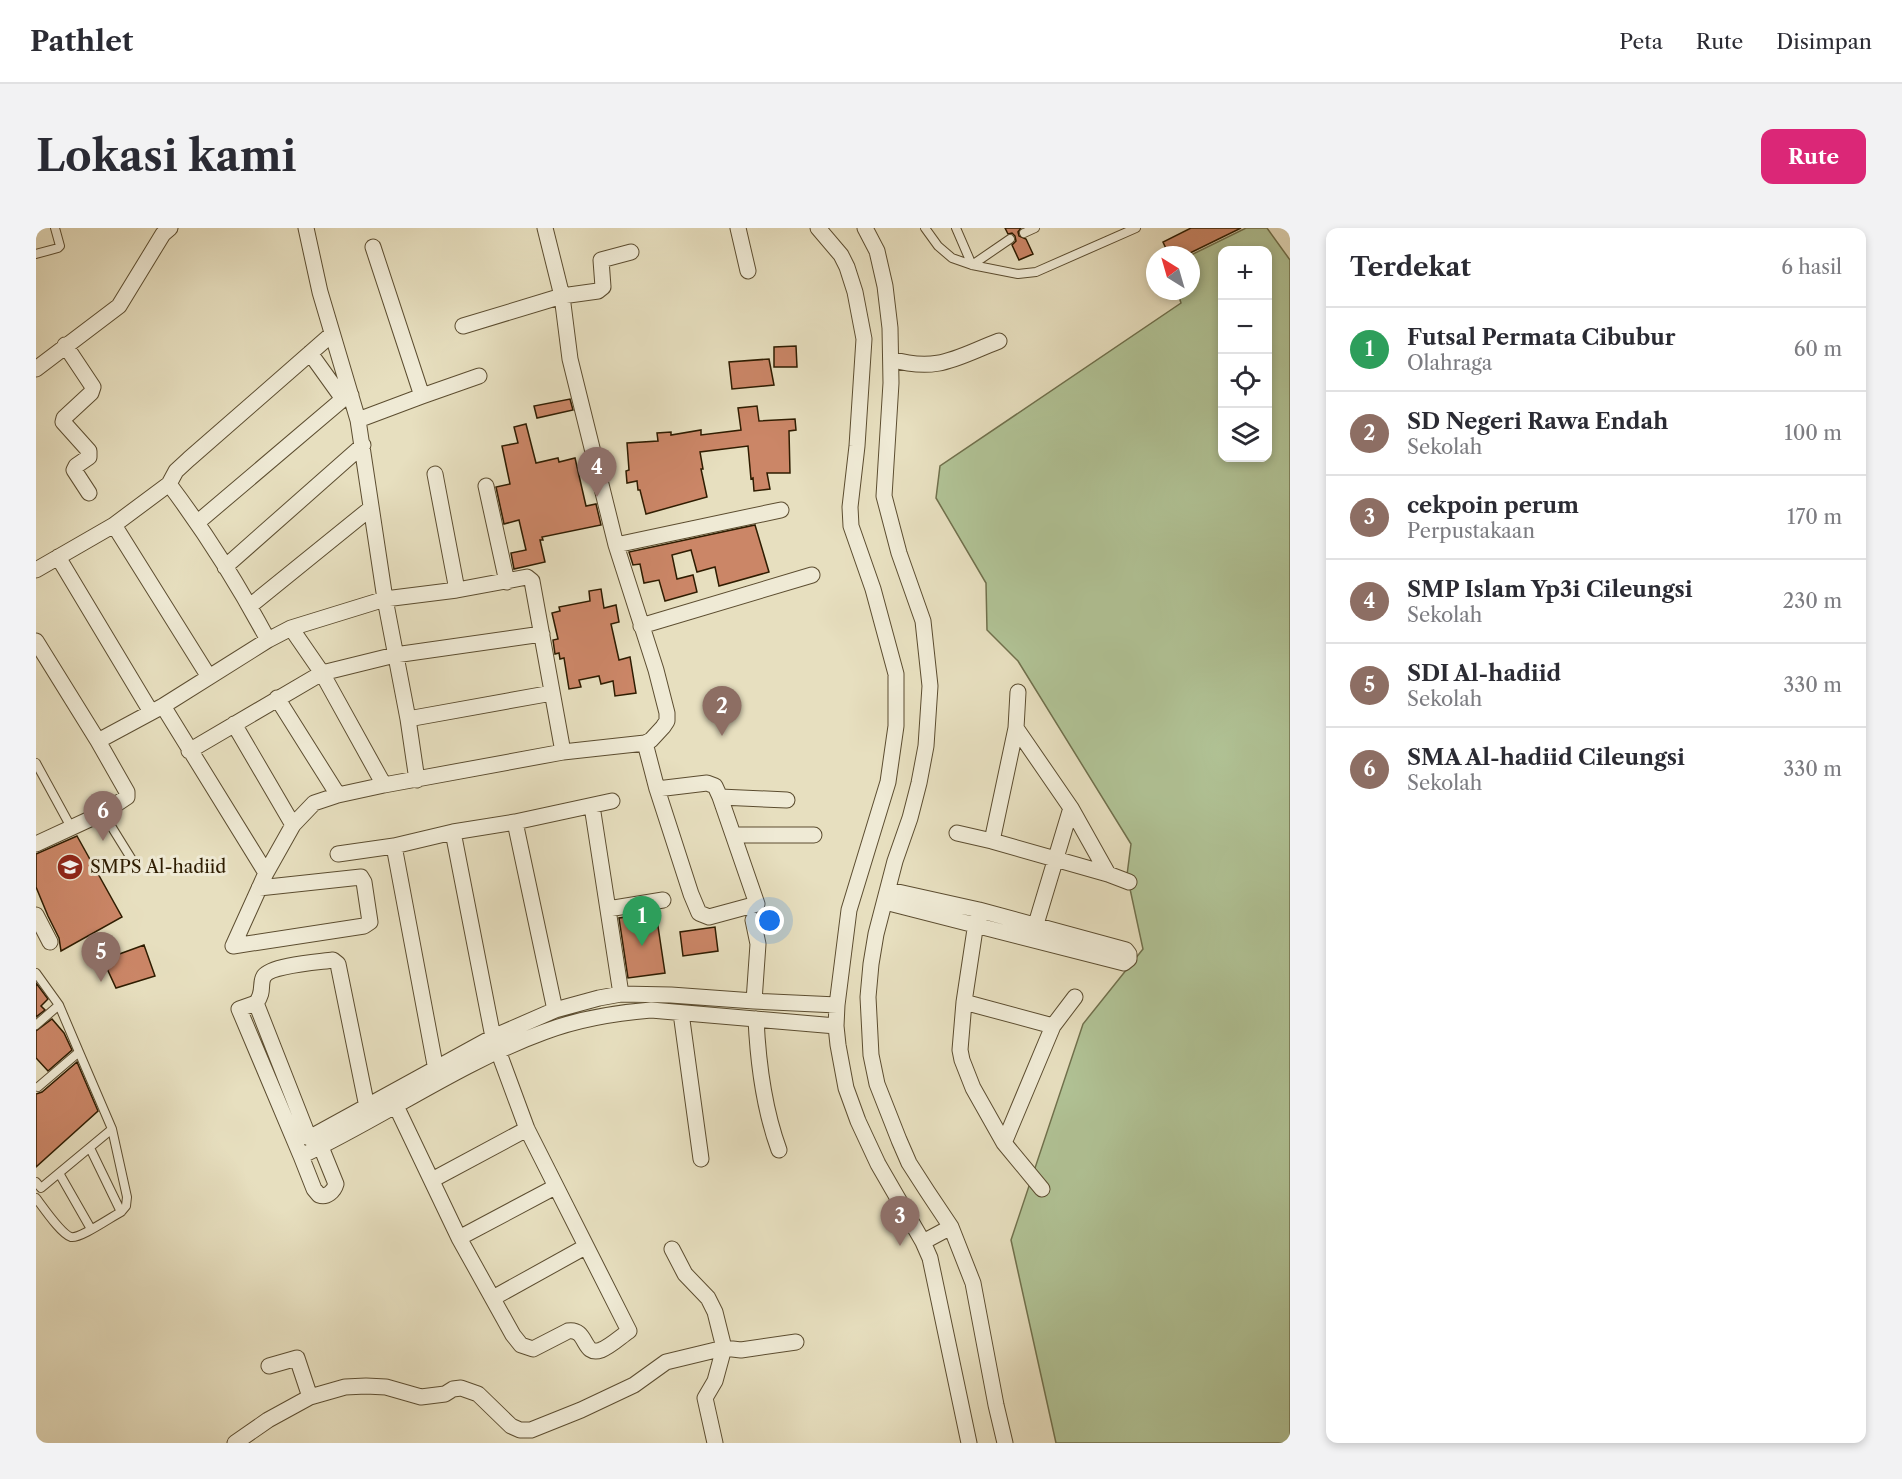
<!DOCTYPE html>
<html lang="id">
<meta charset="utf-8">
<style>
body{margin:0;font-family:"Libre Caslon Text",serif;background:#f2f2f3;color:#2b2b33}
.controls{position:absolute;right:18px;top:18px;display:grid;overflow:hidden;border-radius:12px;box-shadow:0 3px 9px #0003}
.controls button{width:54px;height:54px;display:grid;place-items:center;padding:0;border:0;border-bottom:2px solid #e1e1e2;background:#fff;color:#2b2b33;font:30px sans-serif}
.compass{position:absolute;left:1110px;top:18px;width:54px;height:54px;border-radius:50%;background:#fff;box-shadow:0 3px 9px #0003;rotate:323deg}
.you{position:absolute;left:734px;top:693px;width:21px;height:21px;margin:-15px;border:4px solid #fff;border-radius:50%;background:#1a73e8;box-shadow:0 0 0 9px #1a73e833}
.badge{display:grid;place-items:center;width:39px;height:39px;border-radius:50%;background:#db2777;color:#fff;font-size:20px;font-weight:700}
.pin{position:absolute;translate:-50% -50px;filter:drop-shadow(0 2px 3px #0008)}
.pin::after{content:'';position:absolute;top:32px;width:21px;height:18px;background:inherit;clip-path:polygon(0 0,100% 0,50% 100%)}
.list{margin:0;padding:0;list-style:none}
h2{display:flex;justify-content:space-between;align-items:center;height:78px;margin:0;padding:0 24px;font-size:26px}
h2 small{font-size:20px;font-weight:400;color:#7c7c81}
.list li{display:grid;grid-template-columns:39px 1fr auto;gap:18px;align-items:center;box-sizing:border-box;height:84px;padding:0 24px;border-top:2px solid #e1e1e2}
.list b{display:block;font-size:22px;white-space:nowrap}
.list p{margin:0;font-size:20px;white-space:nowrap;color:#7c7c81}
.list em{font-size:20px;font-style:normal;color:#7c7c81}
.icon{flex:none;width:33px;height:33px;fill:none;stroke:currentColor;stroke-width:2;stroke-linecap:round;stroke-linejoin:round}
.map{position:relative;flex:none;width:1254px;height:1215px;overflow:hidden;border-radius:12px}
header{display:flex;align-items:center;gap:36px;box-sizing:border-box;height:84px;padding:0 30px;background:#fff;border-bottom:2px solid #e1e1e2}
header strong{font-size:28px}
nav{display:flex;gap:33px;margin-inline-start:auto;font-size:21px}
.intro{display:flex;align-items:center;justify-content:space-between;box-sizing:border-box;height:144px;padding:0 36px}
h1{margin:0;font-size:42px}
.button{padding:15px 27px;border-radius:12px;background:#db2777;color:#fff;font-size:21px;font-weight:700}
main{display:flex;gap:36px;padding:0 36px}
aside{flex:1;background:#fff;border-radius:12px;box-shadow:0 3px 9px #0003}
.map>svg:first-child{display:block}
.green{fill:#b1c396;stroke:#70704c;stroke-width:1.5;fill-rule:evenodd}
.building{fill:#cb8667;stroke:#2e1c01;stroke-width:1.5}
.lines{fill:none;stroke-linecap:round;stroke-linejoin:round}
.service-casing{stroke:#5c4d30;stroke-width:10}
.minor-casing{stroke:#5c4d30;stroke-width:17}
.service{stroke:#efead5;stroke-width:8}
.minor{stroke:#efead5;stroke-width:15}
.labels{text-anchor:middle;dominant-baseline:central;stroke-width:6;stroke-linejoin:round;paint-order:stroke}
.poi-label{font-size:18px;fill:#2e1c01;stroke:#efead5;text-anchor:start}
</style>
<header>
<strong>Pathlet</strong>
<nav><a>Peta</a><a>Rute</a><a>Disimpan</a></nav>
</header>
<div class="intro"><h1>Lokasi kami</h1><a class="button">Rute</a></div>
<main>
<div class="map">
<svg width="1254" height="1215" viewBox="0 0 1254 1215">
<rect width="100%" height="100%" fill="#e7dfbf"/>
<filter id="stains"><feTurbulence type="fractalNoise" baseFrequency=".00333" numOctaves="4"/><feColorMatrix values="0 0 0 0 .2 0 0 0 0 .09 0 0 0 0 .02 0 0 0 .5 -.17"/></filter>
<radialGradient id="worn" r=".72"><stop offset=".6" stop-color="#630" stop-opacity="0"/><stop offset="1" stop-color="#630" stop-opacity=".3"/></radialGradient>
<path class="green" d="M1210,0H1231L1254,32V1215H1020L975,1012L1047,796L1107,721L1091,647L1095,616L982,433L951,402L950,355L900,270L904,238L1145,75L1141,63H1155V27ZM1186,22H1232V230H1186Z"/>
<path class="building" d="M969,0H985L982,4L983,8L990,11L997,26L983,32L976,17L980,13L979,8L976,5L972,6Z
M1155,0H1205L1150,27H1133L1127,14Z
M760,118L761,139H738V119Z
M733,131L738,157L696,161L693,134Z
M534,171L537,182L501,190L498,178Z
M721,178L723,193L759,191L760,202L753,203L754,245H731L734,261L718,263L717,250L715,251L712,218L664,224L667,241H665L671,269L610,286L604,262H602L601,253L591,255L590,243L593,242L591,215L622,213L621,205L635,204V207L665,202V207L705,202L702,180Z
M490,196L500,235L522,230L523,234L539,230L550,278L560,276L565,297L506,309L507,312H504L509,334L478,341L475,325L490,322L483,292L468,296L460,259L474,256L466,218L482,215L478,199Z
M719,297L733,344L683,358L679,339L661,344L655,322L636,327L641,351L657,347L661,364L629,373L623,352L608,355L604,336L597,337L593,324Z
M565,361L568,380L580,377L583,394L575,396L583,432L594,429L600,465L579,468L577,453L565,456L563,448L543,452L545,459L533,461L528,430L524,431L523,425L519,426L517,412L522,411L516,385L524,383L523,379L554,373L553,363Z
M41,608L86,689L25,723L23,710L12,688L0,659V626Z
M620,685L629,745L592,750L583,690Z
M679,699L682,723L647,728L644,704Z
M108,717L119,748L80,760L67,732Z
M0,755L12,771L5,778L9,782L0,789Z
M16,791L28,805L36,822L12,843L0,830V803Z
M41,834L62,883L0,939V866L6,864Z"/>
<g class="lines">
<defs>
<path id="service" d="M889,0L902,18L916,30L936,37L982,46L1000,44L1100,0
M920,0L936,37L974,11
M988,5L999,0
M0,26L22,20L24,18L19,0
M0,535L36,601
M67,585L98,635
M0,745L23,777L0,797
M2,859L43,824L23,777
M54,920L85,984
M23,945L55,1001
M0,954L5,960L76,901L43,824
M0,970C7,979 25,1006 35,1009C44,1011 75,989 85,984L90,978L91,969L76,901"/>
<path id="minor" d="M270,0L284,64L322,192L349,371L372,491L381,552
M509,0L526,68L534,131L580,317L620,442L631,485V493L627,499L615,512L609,515L621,561L655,666L663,685L673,689L721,676L684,569L679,558L671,555L621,561
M702,0L712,43
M782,0L805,27L811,39L819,64L828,111L821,218L814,279L815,298L837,361L860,446V498L852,554L813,682L801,777L800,798L802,817L810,860L822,893L842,936L887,1014L894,1030L933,1215
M829,0L841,23L849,58L854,100L855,155L848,268L863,325L887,393L894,458L890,518L883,555L874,590L859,633L840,706L835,736L832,769L835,827L841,856L863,912L873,935L891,963L915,999L937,1055L960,1177L969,1215
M337,19L386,168
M427,98L526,68L562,63L567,59L565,32L595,24
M29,117L57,159L55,165L28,190L27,194L53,223V229L40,238L38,242L53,265
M274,125L307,171
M855,131C902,145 921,129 963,113
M0,141L83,78L127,6L134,0
M322,192L386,168L443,148
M399,246L421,362
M133,256C170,305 203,358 232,412
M450,258L471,354
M162,294L307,171L315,167
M78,297L173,449
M580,317L745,282
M22,329L115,484
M189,339L327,217
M0,342L78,297L133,256L140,243L153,231L296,106
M214,378L335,280
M605,398L776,347
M0,413L62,513L127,478L232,412L255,400L349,371L421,362L491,349L496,353L527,524
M982,464L980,500L1035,580L997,706
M241,470L302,567
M127,478L230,645
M372,491L516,465
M198,496L257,597
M153,523L286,445L255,400
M348,557L286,445L359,427L506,406
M684,569L751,572
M556,578L585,766
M479,594L519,782
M921,605L956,613L980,500
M697,607H778
M956,613L1072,646L1035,580
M0,616L67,585L91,569V564L62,513
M302,626L358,618
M1072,646L1093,654
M849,674L1088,735L1093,731V726L1090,722L943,682L853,662
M572,681L627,672
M0,687L14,714
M941,688L928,774L924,822L926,832L937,860L968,915L1006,961
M717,692L722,716L718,773
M197,718L230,645L257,597L278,575L302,567L348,557L527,524L609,515
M197,718L328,698L334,694L328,654L325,649L223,660
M928,774L1017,798L968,915
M220,775L273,910L457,809L519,782L563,770L585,766L635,767L718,773L801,777
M645,785L665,931
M720,791C722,834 728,881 743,922
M1017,798L1039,769
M400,842L358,618L417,604L479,594L576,573
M360,878L423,1010L477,1107L485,1117L497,1121L532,1103C552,1100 546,1129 565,1122C575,1118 584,1109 593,1103L491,901L457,809L417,604
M331,879L302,736L297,732C284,734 236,737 228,748C223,756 229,764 220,775L203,781L265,928C346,890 423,835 508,804C542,791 578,785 615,782L800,798
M265,928L278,961L283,967C291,970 298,963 300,956L285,919
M396,952L491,901
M423,1010L519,959
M887,1014L915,999
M636,1021L649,1046L672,1070L679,1084L688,1120L679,1153L669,1170L679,1215
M457,1070L549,1019
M233,1138L261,1130L274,1169
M199,1215L232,1192L274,1169L309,1159L330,1158L350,1159L385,1169L409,1166L417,1161L425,1160L442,1166L475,1198L484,1202H495L545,1182L598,1157L630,1134L688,1120L705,1122L760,1114"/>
</defs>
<use href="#service" class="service-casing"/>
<use href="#minor" class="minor-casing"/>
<use href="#service" class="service"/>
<use href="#minor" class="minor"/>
</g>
<defs>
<symbol id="school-disc" viewBox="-11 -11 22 22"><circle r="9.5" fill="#8f2418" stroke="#efead5"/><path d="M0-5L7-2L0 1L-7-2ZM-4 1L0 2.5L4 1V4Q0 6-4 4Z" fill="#fff"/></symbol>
</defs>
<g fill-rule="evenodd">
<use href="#school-disc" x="19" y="624" width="30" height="30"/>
</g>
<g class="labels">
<g class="poi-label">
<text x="54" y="639">SMPS Al-hadiid</text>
</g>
</g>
<rect width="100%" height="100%" filter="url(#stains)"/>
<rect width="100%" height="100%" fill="url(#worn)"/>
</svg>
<div class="controls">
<button>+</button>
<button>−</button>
<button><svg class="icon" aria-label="locate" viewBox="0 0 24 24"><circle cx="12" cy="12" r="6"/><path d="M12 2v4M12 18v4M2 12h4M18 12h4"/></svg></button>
<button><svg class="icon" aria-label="layers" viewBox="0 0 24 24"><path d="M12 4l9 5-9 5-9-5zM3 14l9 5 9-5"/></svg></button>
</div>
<svg class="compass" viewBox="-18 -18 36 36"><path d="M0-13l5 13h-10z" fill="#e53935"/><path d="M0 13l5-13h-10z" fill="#7c7c81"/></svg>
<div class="you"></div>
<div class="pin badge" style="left:606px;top:718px;background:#2e9e5b">1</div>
<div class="pin badge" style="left:686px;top:508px;background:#8d6e63">2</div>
<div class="pin badge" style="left:864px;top:1018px;background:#8d6e63">3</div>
<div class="pin badge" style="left:561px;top:269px;background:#8d6e63">4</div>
<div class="pin badge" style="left:65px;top:754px;background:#8d6e63">5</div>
<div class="pin badge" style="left:67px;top:613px;background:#8d6e63">6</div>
</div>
<aside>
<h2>Terdekat<small>6 hasil</small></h2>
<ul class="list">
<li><span class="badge" style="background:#2e9e5b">1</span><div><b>Futsal Permata Cibubur</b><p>Olahraga</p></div><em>60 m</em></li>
<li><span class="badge" style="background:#8d6e63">2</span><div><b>SD Negeri Rawa Endah</b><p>Sekolah</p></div><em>100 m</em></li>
<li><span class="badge" style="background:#8d6e63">3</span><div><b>cekpoin perum</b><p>Perpustakaan</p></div><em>170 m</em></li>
<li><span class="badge" style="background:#8d6e63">4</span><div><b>SMP Islam Yp3i Cileungsi</b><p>Sekolah</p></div><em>230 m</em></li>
<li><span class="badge" style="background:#8d6e63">5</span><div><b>SDI Al-hadiid</b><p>Sekolah</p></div><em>330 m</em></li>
<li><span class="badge" style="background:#8d6e63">6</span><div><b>SMA Al-hadiid Cileungsi</b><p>Sekolah</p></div><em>330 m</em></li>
</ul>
</aside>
</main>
